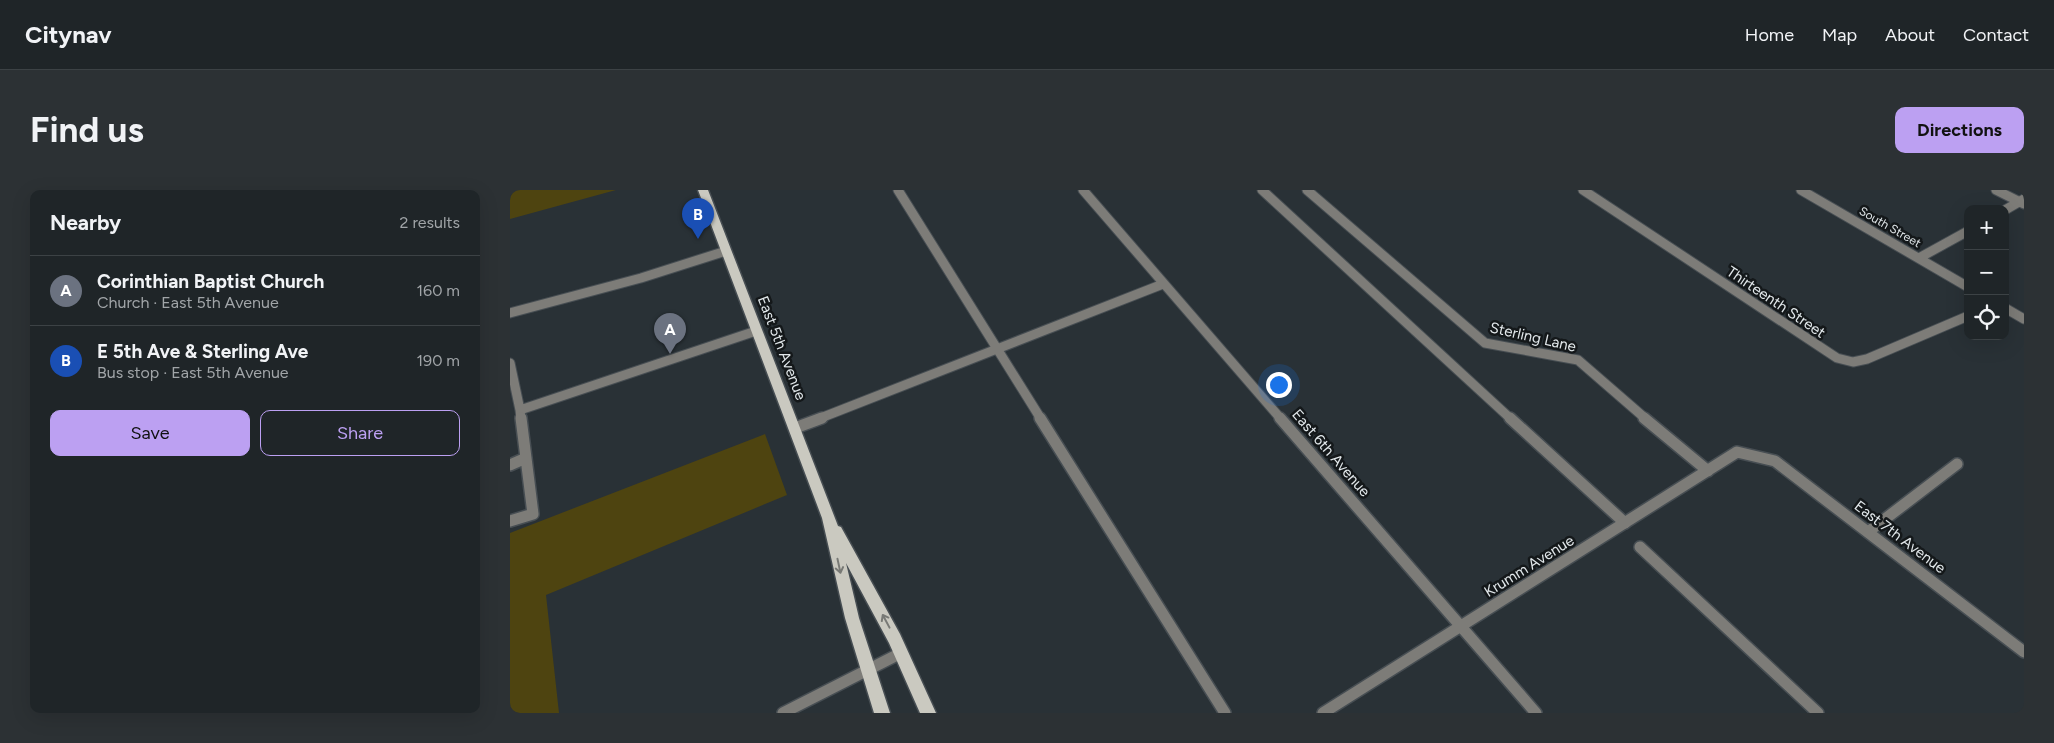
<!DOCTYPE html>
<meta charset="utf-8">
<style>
body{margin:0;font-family:Figtree,sans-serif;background:#2c3134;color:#f1f3f6}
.controls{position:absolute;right:15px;top:15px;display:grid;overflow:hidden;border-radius:10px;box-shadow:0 5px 20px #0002}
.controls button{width:45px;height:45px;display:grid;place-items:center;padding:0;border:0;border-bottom:1px solid #3c4245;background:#1f2528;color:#f1f3f6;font:25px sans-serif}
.you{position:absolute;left:768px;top:194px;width:18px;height:18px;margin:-12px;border:4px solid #fff;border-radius:50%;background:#1a73e8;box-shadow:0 0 0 8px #1a73e833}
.badge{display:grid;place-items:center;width:32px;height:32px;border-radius:50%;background:#bca0f2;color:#fff;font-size:16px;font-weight:700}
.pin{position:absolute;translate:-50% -41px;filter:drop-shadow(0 1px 2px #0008)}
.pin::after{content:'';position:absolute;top:26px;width:18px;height:15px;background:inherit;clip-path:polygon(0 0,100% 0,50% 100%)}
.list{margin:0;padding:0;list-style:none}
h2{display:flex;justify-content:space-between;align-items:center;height:65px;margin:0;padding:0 20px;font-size:21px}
h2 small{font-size:16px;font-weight:400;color:#a1a5a8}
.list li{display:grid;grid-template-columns:32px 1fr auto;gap:15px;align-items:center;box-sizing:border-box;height:70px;padding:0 20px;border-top:1px solid #3c4245}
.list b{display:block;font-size:19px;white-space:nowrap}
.list p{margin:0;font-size:16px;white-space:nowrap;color:#a1a5a8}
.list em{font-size:16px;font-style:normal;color:#a1a5a8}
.actions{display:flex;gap:10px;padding:15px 20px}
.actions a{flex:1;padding:11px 0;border:1px solid #bca0f2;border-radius:10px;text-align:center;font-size:18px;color:#bca0f2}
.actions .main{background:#bca0f2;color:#111}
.icon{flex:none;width:28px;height:28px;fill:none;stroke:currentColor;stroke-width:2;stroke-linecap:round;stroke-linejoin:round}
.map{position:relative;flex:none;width:1514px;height:523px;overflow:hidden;border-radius:10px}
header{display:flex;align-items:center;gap:30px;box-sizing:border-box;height:70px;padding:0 25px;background:#1f2528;border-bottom:1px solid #3c4245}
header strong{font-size:24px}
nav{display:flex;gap:28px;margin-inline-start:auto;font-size:18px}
.intro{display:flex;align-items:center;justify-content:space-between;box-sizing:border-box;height:120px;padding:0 30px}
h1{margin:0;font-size:35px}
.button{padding:12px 22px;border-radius:10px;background:#bca0f2;color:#111;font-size:18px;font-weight:700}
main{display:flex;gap:30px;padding:0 30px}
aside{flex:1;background:#1f2528;border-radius:10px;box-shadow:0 5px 20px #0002}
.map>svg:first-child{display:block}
.green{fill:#4e4410}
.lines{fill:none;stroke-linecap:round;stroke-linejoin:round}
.service-far1-casing{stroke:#474e53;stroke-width:11}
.service-casing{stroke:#474e53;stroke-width:14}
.minor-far1-casing{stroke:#474e53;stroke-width:11}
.minor-casing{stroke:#474e53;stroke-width:14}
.primary-casing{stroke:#474e53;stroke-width:3}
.service-far1{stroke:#7d7c78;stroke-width:9}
.service{stroke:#7d7c78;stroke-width:11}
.minor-far1{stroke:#7d7c78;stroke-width:9}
.minor{stroke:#7d7c78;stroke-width:11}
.primary{fill:#cac9c0;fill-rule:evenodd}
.oneway{stroke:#787975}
.labels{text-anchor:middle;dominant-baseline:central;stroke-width:5;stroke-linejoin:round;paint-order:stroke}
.far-street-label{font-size:12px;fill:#e2e8eb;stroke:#14181a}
.street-label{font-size:15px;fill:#e2e8eb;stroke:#14181a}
</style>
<header>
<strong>Citynav</strong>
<nav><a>Home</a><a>Map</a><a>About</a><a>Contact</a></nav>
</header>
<div class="intro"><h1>Find us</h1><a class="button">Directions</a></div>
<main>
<aside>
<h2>Nearby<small>2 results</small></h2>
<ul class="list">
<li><span class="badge" style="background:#6b7280">A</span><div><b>Corinthian Baptist Church</b><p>Church · East 5th Avenue</p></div><em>160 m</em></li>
<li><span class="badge" style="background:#1a4fb4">B</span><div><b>E 5th Ave &amp; Sterling Ave</b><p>Bus stop · East 5th Avenue</p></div><em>190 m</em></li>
</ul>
<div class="actions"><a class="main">Save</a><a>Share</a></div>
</aside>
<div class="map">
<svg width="1514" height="523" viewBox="0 0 1514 523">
<rect width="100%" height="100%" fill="#293136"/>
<path class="green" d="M0,0H106L0,29Z
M255,244L277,305L36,405L49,523H0V343Z"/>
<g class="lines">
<defs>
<path id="service-far1" d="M388,0L531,229
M752,0L1001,229
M0,123L131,88L216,61
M0,173L10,220L246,141
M10,220L11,229
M308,229L653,94"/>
<path id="service" d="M530,228L715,523
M1000,228L1115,333
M285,238L312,228
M0,275L16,268
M0,331L23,324L11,228
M1358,342L1447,274
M1130,357L1308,523
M273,523L391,463"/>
<path id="minor-far1" d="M573,0L771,229
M797,0L975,153L1068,170L1136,229
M1073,0L1327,168L1343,172L1357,169L1458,126
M1291,0L1458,97
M1486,0L1514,14
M1495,20L1514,9
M1409,68L1458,41
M1495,118L1514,129"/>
<path id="minor" d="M770,228L1026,523
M1134,228L1198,281
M813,523L1227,262L1265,271L1514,462"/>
<path id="primary" d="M188,0H198L328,336L331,337L390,444L426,523H410L379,453L336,373L349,428L380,523H364L335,428L312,328Z"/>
</defs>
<use href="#service-far1" class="service-far1-casing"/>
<use href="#service" class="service-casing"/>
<use href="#minor-far1" class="minor-far1-casing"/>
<use href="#minor" class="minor-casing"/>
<use href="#primary" class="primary-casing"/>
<use href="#service-far1" class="service-far1"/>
<use href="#service" class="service"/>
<use href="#minor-far1" class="minor-far1"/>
<use href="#minor" class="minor"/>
<use href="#primary" class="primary"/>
</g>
<defs><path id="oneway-shaft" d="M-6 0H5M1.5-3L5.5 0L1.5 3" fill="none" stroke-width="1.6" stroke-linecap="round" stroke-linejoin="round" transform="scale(1.25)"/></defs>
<g class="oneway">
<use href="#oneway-shaft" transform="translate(329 376) rotate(78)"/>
<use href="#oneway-shaft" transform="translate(376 431) rotate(-118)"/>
</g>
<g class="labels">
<g class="far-street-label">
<text transform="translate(1380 37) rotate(30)">South Street</text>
</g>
<g class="street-label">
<text transform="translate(1266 112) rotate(34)">Thirteenth Street</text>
<text transform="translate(1023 147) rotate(13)">Sterling Lane</text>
<text transform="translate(272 158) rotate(69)">East 5th Avenue</text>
<text transform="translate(821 263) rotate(49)">East 6th Avenue</text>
<text transform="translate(1390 347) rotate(37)">East 7th Avenue</text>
<text transform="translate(1019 376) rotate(-32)">Krumm Avenue</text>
</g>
</g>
</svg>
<div class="controls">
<button>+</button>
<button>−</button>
<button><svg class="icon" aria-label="locate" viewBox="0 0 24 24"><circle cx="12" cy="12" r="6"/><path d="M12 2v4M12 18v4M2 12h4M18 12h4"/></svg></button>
</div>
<div class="you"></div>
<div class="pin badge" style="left:160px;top:164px;background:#6b7280">A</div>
<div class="pin badge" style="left:188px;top:49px;background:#1a4fb4">B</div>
</div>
</main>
